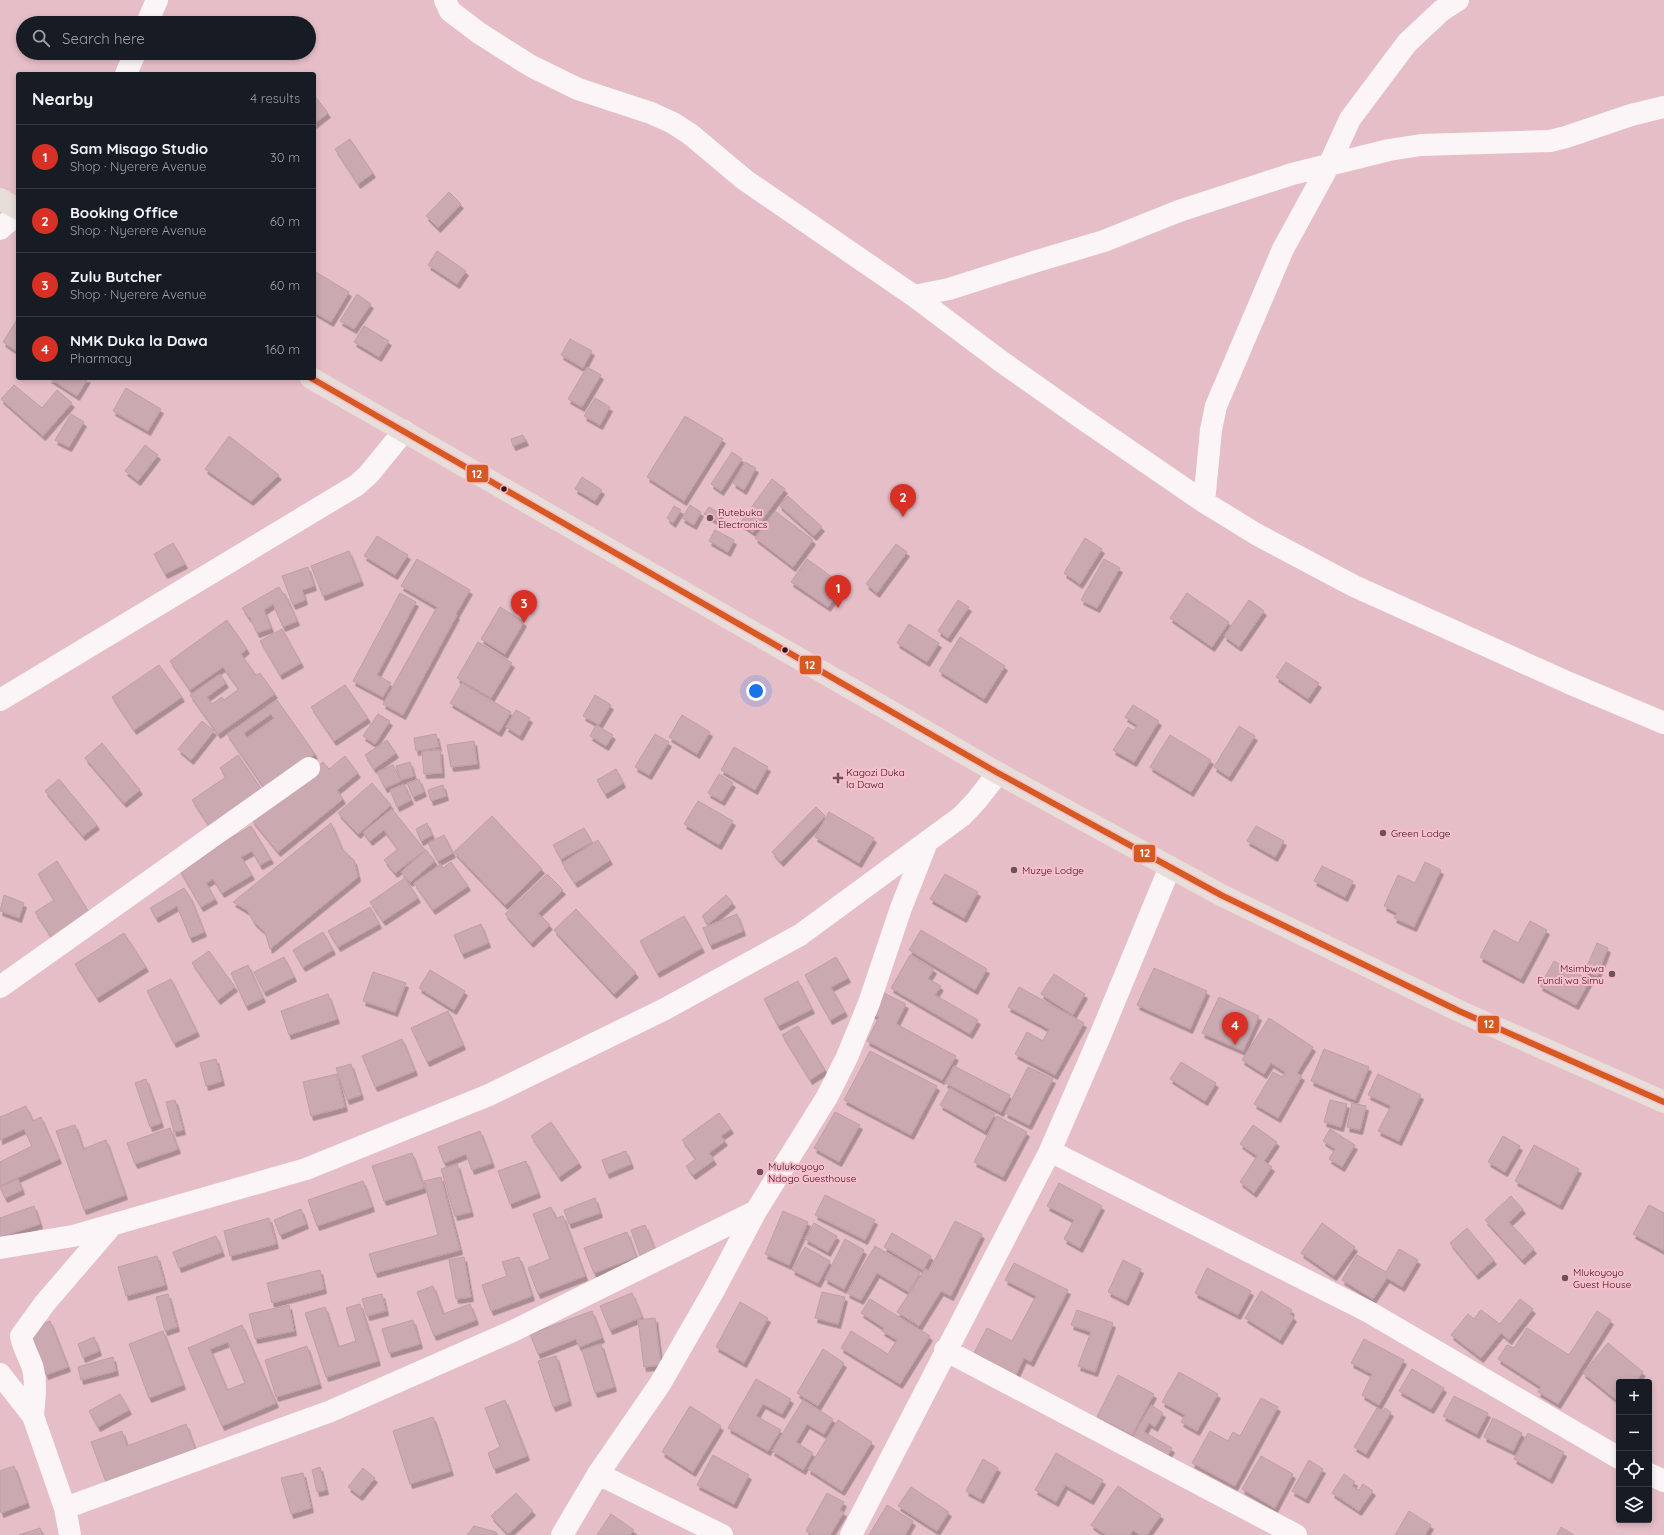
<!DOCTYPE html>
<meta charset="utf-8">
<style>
body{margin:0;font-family:Quicksand,sans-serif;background:#242831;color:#f1f3f6}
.controls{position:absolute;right:12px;bottom:12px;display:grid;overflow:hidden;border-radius:4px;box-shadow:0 2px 6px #0003}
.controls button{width:36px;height:36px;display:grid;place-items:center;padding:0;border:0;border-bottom:1px solid #363941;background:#171b24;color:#f1f3f6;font:20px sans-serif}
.you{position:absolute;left:756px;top:691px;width:14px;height:14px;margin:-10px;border:3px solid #fff;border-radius:50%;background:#1a73e8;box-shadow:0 0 0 6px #1a73e833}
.badge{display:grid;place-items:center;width:26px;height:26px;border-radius:50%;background:#d93025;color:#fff;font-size:13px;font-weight:700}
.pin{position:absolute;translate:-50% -33px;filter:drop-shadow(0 1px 2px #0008)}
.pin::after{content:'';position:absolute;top:21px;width:14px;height:12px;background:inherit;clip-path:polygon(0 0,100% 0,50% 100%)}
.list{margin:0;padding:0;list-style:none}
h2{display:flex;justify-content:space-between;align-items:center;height:52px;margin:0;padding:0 16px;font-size:17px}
h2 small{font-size:13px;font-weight:400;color:#9ea1a6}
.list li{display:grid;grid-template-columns:26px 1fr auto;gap:12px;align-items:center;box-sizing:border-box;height:64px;padding:0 16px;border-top:1px solid #363941}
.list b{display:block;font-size:15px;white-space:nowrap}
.list p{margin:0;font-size:13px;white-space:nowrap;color:#9ea1a6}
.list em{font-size:13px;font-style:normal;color:#9ea1a6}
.icon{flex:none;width:22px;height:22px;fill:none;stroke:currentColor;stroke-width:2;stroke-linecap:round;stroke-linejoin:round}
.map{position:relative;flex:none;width:1664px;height:1535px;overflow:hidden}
.search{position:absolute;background:#171b24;box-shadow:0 2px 6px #0003;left:16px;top:16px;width:300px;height:44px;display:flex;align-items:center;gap:10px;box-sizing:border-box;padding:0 14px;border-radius:22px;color:#9ea1a6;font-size:15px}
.panel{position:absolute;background:#171b24;box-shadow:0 2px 6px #0003;left:16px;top:72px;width:300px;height:308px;border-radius:4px}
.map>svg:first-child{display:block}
.building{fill:#cba9b1;stroke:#be9fa6;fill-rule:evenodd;filter:url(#shadow)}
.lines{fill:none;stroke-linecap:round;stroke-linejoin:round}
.minor{stroke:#fbf5f7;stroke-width:22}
.primary{stroke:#e7ddd9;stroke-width:22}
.bus-1-casing{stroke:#fabfcb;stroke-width:9}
.bus-1{stroke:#d55921;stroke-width:6}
.bus-dot{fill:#31161d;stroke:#fabfcb;stroke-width:1.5}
.poi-dot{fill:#705158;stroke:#fabfcb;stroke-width:1.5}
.labels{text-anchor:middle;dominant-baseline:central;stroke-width:4;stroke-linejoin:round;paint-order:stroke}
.poi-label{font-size:10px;fill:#31161d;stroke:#fabfcb;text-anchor:start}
.line-badge{stroke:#fabfcb;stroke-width:1.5}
.badge-label{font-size:11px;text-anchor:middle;font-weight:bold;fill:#fff}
</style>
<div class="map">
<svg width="1664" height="1535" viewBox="0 0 1664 1535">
<defs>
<filter id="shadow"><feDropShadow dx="2.5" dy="4.5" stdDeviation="0" flood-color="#0004"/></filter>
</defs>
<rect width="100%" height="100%" fill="#e6bec7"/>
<path class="building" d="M314,95L328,113L314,124Z
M350,139L373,173L358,184L335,149Z
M449,192L461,204L438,228L426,216Z
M437,251L466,271L457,284L428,265Z
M314,271L349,292L331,322L314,312Z
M357,294L371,304L354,329L340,321Z
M18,318V352L3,342Z
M364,326L389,341L379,357L354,342Z
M570,339L592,351L583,368L561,355Z
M587,367L601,375L582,407L568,399Z
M49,378H88L77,396Z
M14,385L42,408L57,390L72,403L43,436L1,399Z
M126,388L161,409L148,431L113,411Z
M595,398L610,407L600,425L584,416Z
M71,414L84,422L69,447L55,440Z
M685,416L723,439L684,501L647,477Z
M523,435L526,441L513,446L511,439Z
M229,436L279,475L251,501L205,469Z
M145,445L158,455L138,481L125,471Z
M732,452L742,459L721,491L711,484Z
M745,462L756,468L744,490L733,483Z
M582,477L602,490L595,501L575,489Z
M772,479L785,489L753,532L740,523Z
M788,496L822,527L814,536L779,505Z
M690,505L701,512L694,525L682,518Z
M674,506L681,510L673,523L667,518Z
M709,507L721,514L717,521L704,514Z
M775,511L813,540L793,567L755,538Z
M715,530L734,540L728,552L709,541Z
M377,536L408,555L395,575L364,556Z
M1085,538L1102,549L1080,584L1064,573Z
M173,543L185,564L165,574L154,554Z
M896,544L907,552L877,593L866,584Z
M349,551L361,581L323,596L311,566Z
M417,559L470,590L456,614L457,615L403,715L383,704L437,607L401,586Z
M807,559L843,585L828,607L791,582Z
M1104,559L1120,568L1097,608L1081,600Z
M308,567L314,586L302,590L305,600L293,605L282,576Z
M279,587L283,594H285L297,621L283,627L273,604L264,610L271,628L257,633L250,617L249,618L242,608Z
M400,593L416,602L377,675L391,683L383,697L353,681Z
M1187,593L1229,622L1212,647L1170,618Z
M958,600L969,607L948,638L938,631Z
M1249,600L1264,611L1239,647L1224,636Z
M500,607L524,622L505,654L481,639Z
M227,620L247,649L241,654L256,675L260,673L275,694L218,734L190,695L220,674L226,683L207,697L212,704L222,697L224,700L239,689L223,667L190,690L170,661Z
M909,624L939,643L927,662L897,643Z
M282,629L301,663L280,675L260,641Z
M960,637L1005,666L984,699L939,671Z
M478,642L512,663L491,698L457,678Z
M1286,662L1319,683L1308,699L1276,677Z
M159,665L182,697L134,730L112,697Z
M462,683L511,712L499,732L450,703Z
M345,685L368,718L334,741L311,707Z
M595,695L611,705L599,725L583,716Z
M277,700L315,754L265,789L227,734ZM271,714L274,719L247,738L244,733Z
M1133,705L1159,721L1134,762L1113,750L1128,727L1134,731L1137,725L1125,717Z
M516,710L530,718L520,736L506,727Z
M378,714L390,721L375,744L363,736Z
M682,715L710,732L697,754L669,737Z
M202,721L214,731L191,760L178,749Z
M596,725L613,735L606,746L590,736Z
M1239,726L1255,736L1229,777L1214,767Z
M436,734L439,747L416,751L414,738Z
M655,734L669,742L649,775L635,767Z
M1170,735L1211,760L1191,792L1150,767Z
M387,740L396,753L374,769L365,755Z
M474,741L477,764L451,767L447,745Z
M102,743L140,790L124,803L85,758Z
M734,747L768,767L755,790L721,770Z
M440,750L442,773L424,774L422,751Z
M238,755L266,796L213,832L192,800L226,777L220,768Z
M345,756L358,773L337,790L343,799L278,852L252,820L323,762L329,769Z
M410,762L414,776L401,780L396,766Z
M393,765L401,781L385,788L377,772Z
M616,769L623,783L605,794L597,780Z
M719,774L733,783L722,801L708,793Z
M59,779L97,825L83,836L45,791Z
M419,779L424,792L413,797L407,783Z
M372,783L391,805L358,834L338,813Z
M404,784L411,800L397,807L390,790Z
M443,785L446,796L431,801L428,790Z
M698,801L733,821L719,845L684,824Z
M816,807L825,816L781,862L772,852Z
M392,809L425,850L395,873L384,860L398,849L384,830L370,841L363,832Z
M829,812L874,838L859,863L815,837Z
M492,816L542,869L505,905L454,852Z
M331,823L342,849L354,860L358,877L270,949L265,932L254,922L248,911L233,902Z
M427,823L432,835L421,841L416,829Z
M251,826L271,859L260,865L252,851L241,857L252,875L222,893L213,879L206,883L215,899L201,907L179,869Z
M1256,826L1284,841L1275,857L1247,841Z
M584,828L592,842L561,859L553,845Z
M444,835L453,853L438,861L428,843Z
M598,840L610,860L575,883L562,863Z
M426,850L435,861L410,882L401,872Z
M57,861L90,914L52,938L35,912L54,900L38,874Z
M451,862L468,886L433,910L414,883L441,864L443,868Z
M1425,862L1441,870L1414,927L1394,918L1397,913L1384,906L1398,875L1415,883Z
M1322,866L1353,881L1345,897L1314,881Z
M547,874L563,890L538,913L550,925L531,943L505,914Z
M945,874L978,892L964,918L930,899Z
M405,878L418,898L383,921L370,902Z
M184,888L190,897L204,932L190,938L177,906L156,918L150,908Z
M4,895L24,903L19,918L0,911Z
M726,895L733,903L708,924L702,916Z
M370,907L379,924L338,947L328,931Z
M576,909L636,973L614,994L554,930Z
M737,914L743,931L710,945L703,928Z
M684,916L702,948L657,973L640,941Z
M1530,921L1547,930L1521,979L1480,957L1494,930L1518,943Z
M481,924L488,943L462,954L454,935Z
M921,930L987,969L975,990L909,950Z
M323,932L333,950L303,967L293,950Z
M124,933L146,967L97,998L75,964Z
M1597,943L1608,948L1597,976L1585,971Z
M209,951L235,987L218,1000L192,963Z
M910,955L934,969L928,979L941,986L935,995L978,1020L970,1034L891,988Z
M284,957L294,977L264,992L254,972Z
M836,957L848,978L831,987L845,1012L830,1020L805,975Z
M1554,961L1590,980L1576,1005L1540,986Z
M248,965L263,998L246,1006L231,973Z
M1154,968L1207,991L1190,1029L1137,1005Z
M430,970L465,991L454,1010L419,988Z
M373,972L406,983L395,1012L363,1001Z
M1054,974L1085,994L1073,1015L1041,994Z
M171,979L197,1032L174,1043L147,991Z
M798,981L812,1009L778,1026L764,999Z
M1019,987L1084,1023L1055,1075L1015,1054L1027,1032L1043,1041L1049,1029L1008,1007Z
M880,991L906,1004L896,1024L956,1056L942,1080L867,1041L879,1017L869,1012Z
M328,994L337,1019L289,1035L281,1011Z
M1219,997L1259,1016L1243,1051L1202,1033Z
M448,1011L463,1045L427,1062L411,1028Z
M1269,1018L1313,1047L1297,1073L1302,1076L1278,1118L1254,1104L1273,1072L1282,1077L1285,1072L1271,1063L1264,1074L1242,1060Z
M798,1026L825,1070L810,1080L782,1035Z
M402,1039L415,1071L375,1087L362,1056Z
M1324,1049L1369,1067L1355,1100L1311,1081Z
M870,1051L937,1086L911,1135L844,1100Z
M216,1059L222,1081L206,1086L200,1063Z
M1181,1062L1216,1083L1205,1101L1170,1079Z
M351,1064L361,1095L347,1100L336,1068Z
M954,1066L1010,1095L1001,1112L945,1083Z
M1028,1067L1053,1079L1029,1125L1005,1113Z
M337,1074L345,1107L311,1116L303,1082Z
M1378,1074L1421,1095L1399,1141L1378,1131L1391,1106L1368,1095Z
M146,1079L161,1123L150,1127L135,1083Z
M950,1088L995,1114L985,1131L940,1105Z
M175,1100L183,1130L174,1132L166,1102Z
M1330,1100L1347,1104L1341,1127L1324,1122Z
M1352,1103L1366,1106L1360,1130L1347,1127Z
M26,1106L33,1121L41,1117L59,1159L0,1186V1162L32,1146L24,1129L0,1140V1117Z
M835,1112L860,1125L839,1162L814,1148Z
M719,1113L731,1129L721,1136L725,1141L709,1153L714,1160L693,1175L686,1166L696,1159L682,1140Z
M997,1116L1027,1132L1003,1177L974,1162Z
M551,1122L579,1163L559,1177L531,1136Z
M75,1125L83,1149L106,1140L125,1195L84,1210L56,1131Z
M1253,1125L1277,1142L1264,1161L1272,1167L1254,1193L1240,1182L1257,1156L1240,1144Z
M170,1128L178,1149L135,1164L127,1143Z
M1330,1129L1355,1145L1342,1167L1329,1159L1335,1149L1323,1141Z
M480,1131L492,1163L472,1170L466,1154L444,1163L438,1147Z
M1503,1136L1520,1146L1505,1172L1488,1162Z
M1534,1145L1579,1169L1560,1205L1515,1181Z
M626,1151L631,1164L607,1174L602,1160Z
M412,1153L424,1188L384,1201L372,1166Z
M526,1161L538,1193L510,1204L498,1171Z
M457,1164L471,1212L455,1216L441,1169Z
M441,1177L460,1250L375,1273L369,1254L438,1235L424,1181Z
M18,1179L22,1190L5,1198L0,1187Z
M363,1181L372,1207L317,1226L308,1200Z
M1059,1183L1102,1206L1080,1248L1064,1239L1074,1220L1047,1206Z
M825,1195L875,1220L865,1240L815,1215Z
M1511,1196L1523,1209L1509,1222L1534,1249L1522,1260L1485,1220Z
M595,1198L600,1213L569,1224L564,1210Z
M1649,1205L1664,1213V1251L1633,1234Z
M34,1206L40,1224L0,1237V1218Z
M551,1207L556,1218L563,1216L585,1276L538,1294L528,1268L550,1259L533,1214Z
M301,1209L306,1224L280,1235L274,1220Z
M783,1211L808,1222L789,1265L765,1254Z
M269,1218L276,1244L230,1256L224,1231Z
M955,1221L982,1234L951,1296L941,1291L919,1326L897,1312L925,1269L929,1271Z
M814,1223L837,1236L828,1252L805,1239Z
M1322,1223L1355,1247L1334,1276L1301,1253Z
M645,1225L657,1255L642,1261L631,1230Z
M1467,1228L1494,1260L1476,1275L1450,1243Z
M627,1232L636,1257L594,1273L584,1248Z
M892,1233L931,1256L923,1270L884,1247Z
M216,1236L222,1252L179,1268L173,1252Z
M845,1239L864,1250L844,1289L825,1279Z
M875,1246L920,1273L909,1292L877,1273L861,1300L847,1293Z
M805,1247L830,1261L818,1283L792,1270Z
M1399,1249L1418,1260L1402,1287L1387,1278L1373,1299L1342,1280L1357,1255L1386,1272Z
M157,1256L165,1285L126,1296L118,1267Z
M464,1257L471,1297L456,1299L449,1260Z
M519,1257L532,1296L491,1311L482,1285L507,1276L502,1262Z
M1123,1260L1141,1269L1126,1301L1108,1292Z
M1014,1263L1068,1290L1031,1362L1024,1358L1016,1375L974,1353L987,1328L1012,1341L1036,1296L1005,1280Z
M1207,1268L1251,1291L1238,1315L1195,1293Z
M320,1270L324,1289L272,1303L267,1283Z
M433,1286L443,1314L470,1304L476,1320L434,1336L417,1292Z
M1261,1291L1292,1310L1290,1314L1294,1317L1280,1340L1245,1318Z
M822,1292L845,1297L838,1324L815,1318Z
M632,1293L642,1317L610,1330L600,1306Z
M168,1294L177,1327L165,1331L156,1297Z
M382,1294L386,1311L367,1316L362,1299Z
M870,1299L930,1336L900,1384L841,1348L851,1331L888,1354L897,1340L882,1331L884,1328L861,1313Z
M1520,1299L1533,1309L1509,1340L1501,1333L1481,1358L1451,1335L1468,1314L1474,1319L1481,1310L1500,1324Z
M740,1302L768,1318L744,1363L716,1347Z
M360,1304L378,1361L326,1377L305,1313L325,1307L338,1347L356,1341L346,1308Z
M289,1305L294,1331L255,1339L249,1314Z
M1077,1310L1113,1323L1095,1372L1078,1366L1091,1332L1071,1325Z
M592,1311L602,1338L579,1347L576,1339L538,1354L530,1334Z
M1597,1311L1611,1320L1558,1404L1538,1392L1541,1387L1498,1359L1507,1345L1514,1348L1527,1328L1569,1355Z
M655,1318L661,1365L644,1367L638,1320Z
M413,1320L420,1344L389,1353L382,1329Z
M50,1321L68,1367L46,1375L30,1329Z
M242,1325L276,1403L222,1426L188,1348ZM228,1342L245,1383L227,1390L210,1349Z
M163,1331L183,1385L149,1398L129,1344Z
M94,1337L99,1351L83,1358L78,1344Z
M1364,1339L1404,1360L1379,1405L1362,1395L1372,1374L1351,1363Z
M1608,1343L1643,1372L1635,1382H1619V1402L1583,1373Z
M601,1344L614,1387L595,1393L582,1350Z
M307,1346L319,1384L276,1397L265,1360Z
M823,1349L844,1363L818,1406L797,1393Z
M556,1356L569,1401L553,1407L538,1361Z
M113,1357L116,1371L81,1380L78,1367Z
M1412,1369L1444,1388L1431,1409L1399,1391Z
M1179,1372L1218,1394L1197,1431L1181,1422L1185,1415L1162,1402Z
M1118,1375L1154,1394L1132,1435L1097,1417Z
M756,1379L791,1399L782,1414L763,1404L756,1416L781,1430L768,1451L728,1428Z
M120,1394L129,1410L98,1427L89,1411Z
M1454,1396L1488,1413L1477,1434L1443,1416Z
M1261,1398L1278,1407L1235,1486L1192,1463L1210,1431L1228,1441L1233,1432L1240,1436Z
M505,1400L527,1456L494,1469L488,1453L500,1447L485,1408Z
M803,1400L833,1419L824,1434L807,1424L796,1442L813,1453L803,1470L772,1451Z
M1151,1405L1163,1413L1155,1427L1149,1423L1144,1432L1172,1448L1165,1460L1131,1440Z
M690,1406L721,1426L693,1472L662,1452Z
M1377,1408L1383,1411L1385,1408L1391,1412L1366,1454L1354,1447Z
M433,1417L451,1471L410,1484L393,1431Z
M1493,1418L1522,1433L1513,1451L1484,1437Z
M838,1420L872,1442L842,1491L808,1469Z
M186,1424L195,1449L106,1482L91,1442L122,1431L127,1446Z
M1528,1433L1564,1452L1550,1479L1514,1459Z
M1056,1453L1103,1480L1091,1500L1065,1485L1056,1502L1035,1490Z
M713,1455L749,1475L734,1504L697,1485Z
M1261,1456L1293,1474L1275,1508L1242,1489Z
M983,1459L998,1468L981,1499L966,1491Z
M1309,1460L1323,1469L1306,1499L1292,1491Z
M14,1466L27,1503L1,1513L0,1508V1471Z
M320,1467L326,1490L317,1492L312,1470Z
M363,1468L375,1478L360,1496L348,1487Z
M303,1473L311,1508L291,1514L281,1478Z
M1344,1474L1355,1482L1352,1486L1359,1490L1363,1484L1373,1491L1359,1511L1332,1493Z
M1118,1486L1161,1515L1147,1535H1140L1133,1530L1130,1535H1106L1091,1525Z
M911,1487L949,1512L937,1531L898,1506Z
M516,1493L533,1511L508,1534L491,1516Z
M827,1493L844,1502L840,1510L844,1512L830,1535H813L806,1531Z
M887,1505L913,1521L905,1535H869Z
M1409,1511L1431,1525L1425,1535H1395Z
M611,1514L634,1530L630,1535H597Z
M474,1526L496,1532L498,1535H467Z
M1561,1527L1574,1535H1557Z
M40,1528L43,1535H19Z"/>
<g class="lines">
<path class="minor" d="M445,0L450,11L479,33L531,66L578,89L651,113L673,123L690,134L745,180L914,296L1002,362L1083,419L1204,502L1256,534L1354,586L1569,683L1664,723
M147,23L157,0
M126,74L135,53
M0,229L18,213
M914,296L949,289L1037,261L1104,241L1179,211L1292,174L1389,150L1421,145L1550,141L1566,137L1631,115L1664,107
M1204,502L1211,430L1216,406L1283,249L1329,165L1350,119L1407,43L1441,11L1458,0
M0,700L357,485L369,474L404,431
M0,987L309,768
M1050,1151L1369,1312L1619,1458
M0,1248L73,1236L306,1169L489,1095L665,1009L800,935L962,816L977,800L998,773
M945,1350L1296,1535
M0,1374L33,1416L65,1508L70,1535
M33,1416C34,1400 37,1384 33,1369C30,1358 23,1348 21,1336L45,1303L112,1225
M598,1474L722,1535
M1649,1474L1664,1481
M65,1508L331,1411L513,1331L756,1211
M562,1535L598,1474L660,1384L714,1290L756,1211L827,1097L847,1057L869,1003L901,908L927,842
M851,1535L1050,1151L1100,1036L1170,867"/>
<path class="primary" d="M0,199L18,209
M311,378L998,773L1221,895L1459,1011L1664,1102"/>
<defs>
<path id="bus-1" d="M311,378L998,773L1221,895L1459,1011L1664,1102"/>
</defs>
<use href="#bus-1" class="bus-1-casing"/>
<use href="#bus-1" class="bus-1"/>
</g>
<g class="bus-dot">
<circle cx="504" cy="489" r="3.5"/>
<circle cx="785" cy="650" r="3.5"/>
</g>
<g class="poi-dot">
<circle cx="710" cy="518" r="4"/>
<path d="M836 772h4v4h4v4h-4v4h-4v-4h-4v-4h4z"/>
<circle cx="1383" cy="833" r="4"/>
<circle cx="1014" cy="870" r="4"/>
<circle cx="1612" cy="974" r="4"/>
<circle cx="760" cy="1172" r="4"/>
<circle cx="1565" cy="1278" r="4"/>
</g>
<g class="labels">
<g class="poi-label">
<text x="718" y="512">Rutebuka<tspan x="718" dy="12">Electronics</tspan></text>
<text x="846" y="772">Kagozi Duka<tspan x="846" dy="12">la Dawa</tspan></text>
<text x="1391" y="833">Green Lodge</text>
<text x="1022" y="870">Muzye Lodge</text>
<text x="1604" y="968" text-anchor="end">Msimbwa<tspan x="1604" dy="12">Fundi wa Simu</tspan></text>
<text x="768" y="1166">Mulukoyoyo<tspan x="768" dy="12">Ndogo Guesthouse</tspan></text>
<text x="1573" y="1272">Mlukoyoyo<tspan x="1573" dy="12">Guest House</tspan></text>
</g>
</g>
<g class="line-badge">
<rect x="466" y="464" width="23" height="19" rx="4" fill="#d55921"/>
<rect x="799" y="655" width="23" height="20" rx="4" fill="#d55921"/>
<rect x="1133" y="844" width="23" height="19" rx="4" fill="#d55921"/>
<rect x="1477" y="1015" width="23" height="19" rx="4" fill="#d55921"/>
</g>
<g class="badge-label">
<text x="477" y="478">12</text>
<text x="810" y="669">12</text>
<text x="1145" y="857">12</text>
<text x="1489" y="1028">12</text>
</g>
</svg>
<div class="controls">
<button>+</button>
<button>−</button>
<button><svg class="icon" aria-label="locate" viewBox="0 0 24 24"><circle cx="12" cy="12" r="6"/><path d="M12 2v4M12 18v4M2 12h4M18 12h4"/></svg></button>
<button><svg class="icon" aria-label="layers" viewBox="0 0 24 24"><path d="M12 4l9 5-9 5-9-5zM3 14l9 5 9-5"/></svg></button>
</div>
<div class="you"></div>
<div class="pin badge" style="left:838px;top:608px">1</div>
<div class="pin badge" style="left:903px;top:517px">2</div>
<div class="pin badge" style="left:524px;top:623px">3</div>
<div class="pin badge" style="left:1235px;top:1045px">4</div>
<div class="search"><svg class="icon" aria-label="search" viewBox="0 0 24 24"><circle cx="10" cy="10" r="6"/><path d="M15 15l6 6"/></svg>Search here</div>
<section class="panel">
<h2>Nearby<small>4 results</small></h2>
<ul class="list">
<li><span class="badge">1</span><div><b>Sam Misago Studio</b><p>Shop · Nyerere Avenue</p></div><em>30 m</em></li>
<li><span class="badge">2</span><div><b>Booking Office</b><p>Shop · Nyerere Avenue</p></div><em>60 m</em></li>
<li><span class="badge">3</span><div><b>Zulu Butcher</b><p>Shop · Nyerere Avenue</p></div><em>60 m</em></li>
<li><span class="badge">4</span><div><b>NMK Duka la Dawa</b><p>Pharmacy</p></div><em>160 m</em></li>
</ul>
</section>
</div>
